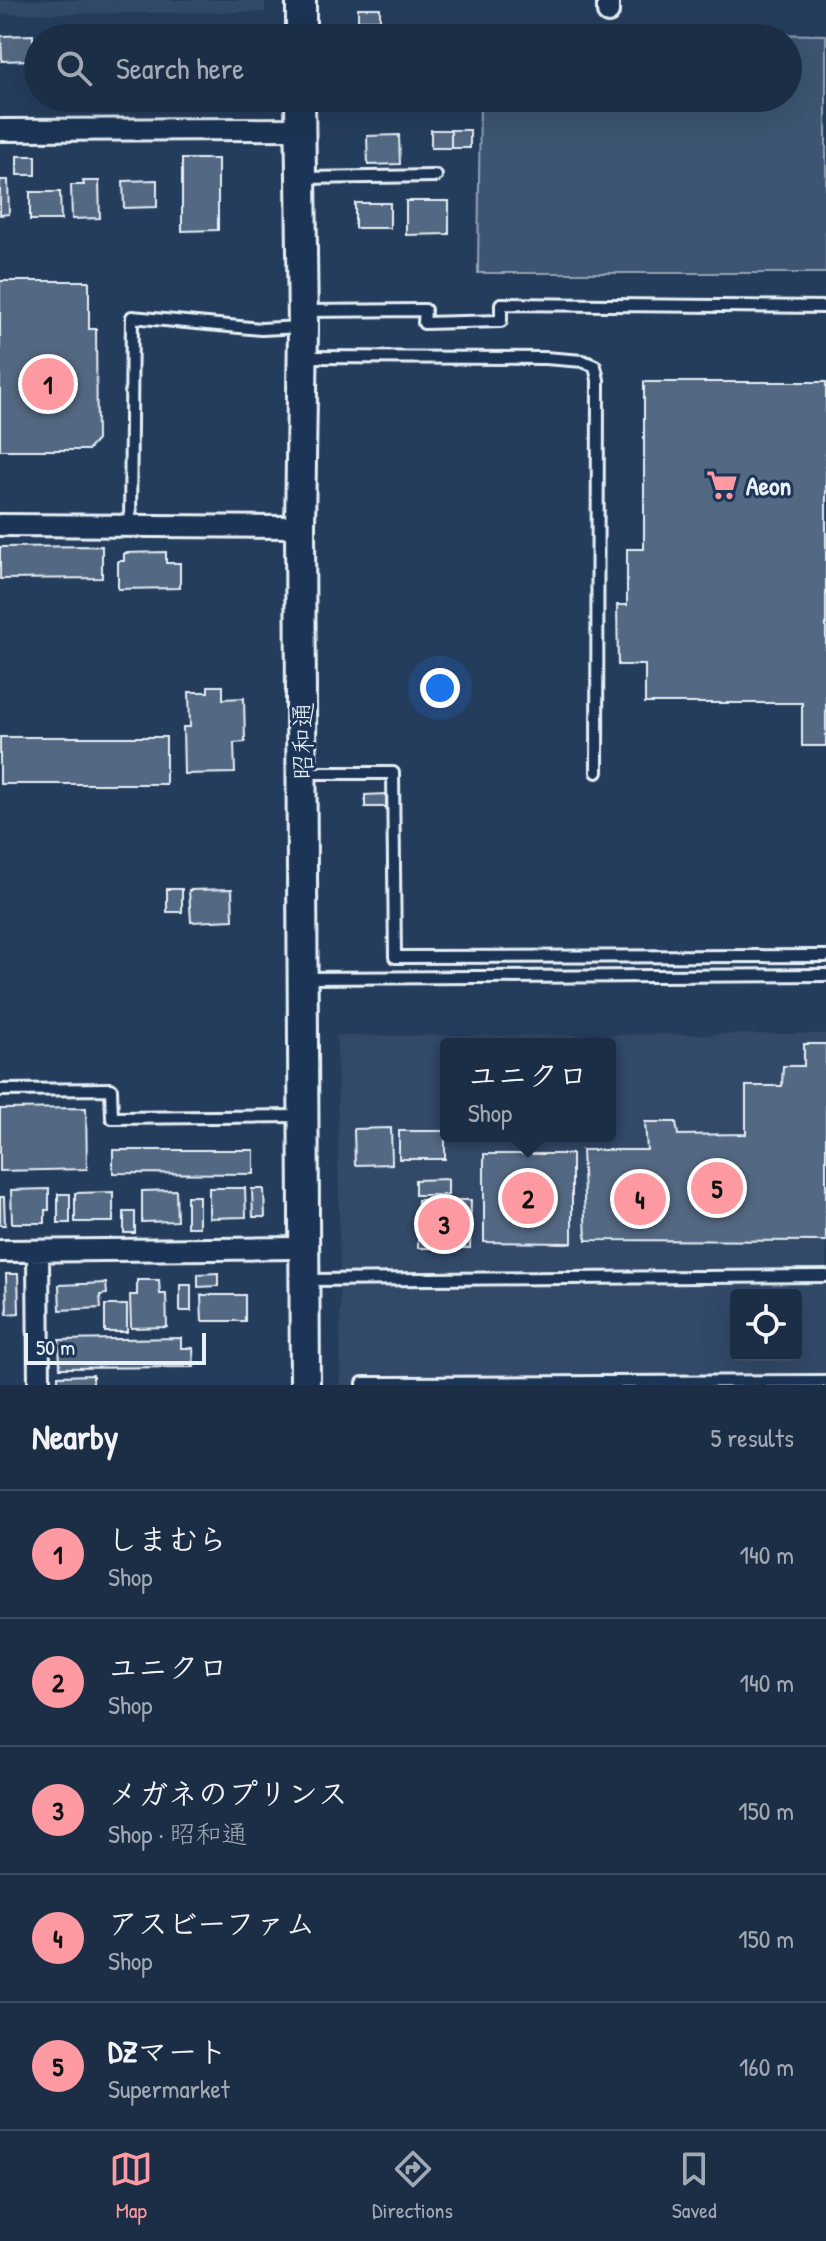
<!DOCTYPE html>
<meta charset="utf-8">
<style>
body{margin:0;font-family:"Patrick Hand","Klee One",sans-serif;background:#25364d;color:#f1f3f6}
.controls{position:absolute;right:24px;bottom:24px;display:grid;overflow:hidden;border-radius:8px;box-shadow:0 8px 32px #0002}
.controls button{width:72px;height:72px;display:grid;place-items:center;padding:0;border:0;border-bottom:2px solid #3a4a5f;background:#1c2e46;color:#f1f3f6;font:40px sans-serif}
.scale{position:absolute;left:24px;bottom:20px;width:182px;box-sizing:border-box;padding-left:8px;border:4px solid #e8f1f8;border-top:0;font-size:22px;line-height:28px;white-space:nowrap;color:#e8f1f8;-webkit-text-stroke:6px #1d3557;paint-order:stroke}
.you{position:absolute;left:440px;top:688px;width:28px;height:28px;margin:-20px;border:6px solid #fff;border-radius:50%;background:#1a73e8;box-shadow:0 0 0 12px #1a73e833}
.badge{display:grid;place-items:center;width:52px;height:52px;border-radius:50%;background:#ff9aa2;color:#111;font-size:26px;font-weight:700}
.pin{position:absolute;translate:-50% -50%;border:4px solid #fff;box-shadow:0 2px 8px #0006}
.popup{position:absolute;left:440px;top:1038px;width:176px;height:104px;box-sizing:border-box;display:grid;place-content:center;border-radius:8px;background:#1c2e46;filter:drop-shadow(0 2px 6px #0005);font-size:26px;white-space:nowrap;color:#a0a8b3}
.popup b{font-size:30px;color:#f1f3f6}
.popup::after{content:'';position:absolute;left:50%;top:100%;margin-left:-16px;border:16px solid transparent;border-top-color:#1c2e46}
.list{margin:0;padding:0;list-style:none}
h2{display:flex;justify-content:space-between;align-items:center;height:104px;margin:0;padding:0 32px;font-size:34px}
h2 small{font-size:26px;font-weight:400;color:#a0a8b3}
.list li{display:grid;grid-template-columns:52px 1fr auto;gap:24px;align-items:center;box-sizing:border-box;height:128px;padding:0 32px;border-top:2px solid #3a4a5f}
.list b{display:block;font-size:30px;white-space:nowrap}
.list p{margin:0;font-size:26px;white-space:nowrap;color:#a0a8b3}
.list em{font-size:26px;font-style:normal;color:#a0a8b3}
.icon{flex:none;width:44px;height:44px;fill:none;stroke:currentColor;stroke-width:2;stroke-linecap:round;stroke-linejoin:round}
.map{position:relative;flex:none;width:826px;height:1385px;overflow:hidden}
.search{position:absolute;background:#1c2e46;box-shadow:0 8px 32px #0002;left:24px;right:24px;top:24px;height:88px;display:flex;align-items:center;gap:20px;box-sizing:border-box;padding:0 28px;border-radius:44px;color:#a0a8b3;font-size:30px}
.sheet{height:744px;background:#1c2e46}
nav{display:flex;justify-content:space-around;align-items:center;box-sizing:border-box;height:112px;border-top:2px solid #3a4a5f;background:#1c2e46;font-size:22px;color:#a0a8b3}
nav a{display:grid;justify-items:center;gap:4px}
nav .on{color:#ff9aa2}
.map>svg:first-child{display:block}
.built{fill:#334a68;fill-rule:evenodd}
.green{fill:#3e5472;stroke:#93a2b5;stroke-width:2}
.building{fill:#536782;stroke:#e8f1f8;stroke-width:2}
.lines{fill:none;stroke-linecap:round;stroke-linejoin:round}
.lane-casing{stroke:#e8f1f8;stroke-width:16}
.street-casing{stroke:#e8f1f8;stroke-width:26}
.secondary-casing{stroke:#e8f1f8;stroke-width:34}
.lane{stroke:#1d3557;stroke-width:10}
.street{stroke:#1d3557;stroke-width:20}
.secondary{stroke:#1d3557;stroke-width:28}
.labels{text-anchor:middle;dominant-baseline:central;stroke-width:6;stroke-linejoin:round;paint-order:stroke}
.poi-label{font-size:26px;font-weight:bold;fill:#e8f1f8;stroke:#1d3557;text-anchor:start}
.street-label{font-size:26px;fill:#e8f1f8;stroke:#1d3557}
</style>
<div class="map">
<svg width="826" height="1385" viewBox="0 0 826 1385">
<rect width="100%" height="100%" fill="#253d5d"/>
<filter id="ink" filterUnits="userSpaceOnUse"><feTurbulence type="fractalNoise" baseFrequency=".0125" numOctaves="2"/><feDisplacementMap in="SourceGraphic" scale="16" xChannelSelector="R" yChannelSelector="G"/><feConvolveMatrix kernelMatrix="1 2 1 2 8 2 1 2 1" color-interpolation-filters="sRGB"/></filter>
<g filter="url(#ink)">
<path class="built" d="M0,0H265V12L0,14Z
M826,1034V1385H341L337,1036ZM446,1044H610V1136H446ZM736,1295H796V1355H736Z"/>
<path class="green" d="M478,30L826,35V273H478L480,98H788V38H478Z"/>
<path class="building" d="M358,8H380V20H358Z
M362,32H409V38H362Z
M33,35V60L2,61L1,36Z
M431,130H451V148H431Z
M451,130H470V148H451Z
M399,135L400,164L368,165L367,136Z
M17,156H36V175H17Z
M182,159H218V230L182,231Z
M0,180H8L9,214L0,215Z
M157,180V207L124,208L123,181Z
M83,181H99L100,218L72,219L71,185H84Z
M30,192H60L61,220H30Z
M406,201H449V234L406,235Z
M355,203H390V228H355Z
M0,281H89V329H96L97,440L88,450H0Z
M644,382H826V746H802V703H645V665H618L617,605H627V549H644Z
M102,546V578L0,579V547Z
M166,552V563H180V588L118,589V561H124V553Z
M208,686H223V699L244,698L245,742L234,743L235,773L184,774L183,727H190L189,692H208Z
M0,737H166V784H0Z
M386,794V807H365V795Z
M167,889H182V912H167Z
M232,889L233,920L191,922L189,890Z
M804,1044H826V1241L586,1240L582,1150H647L645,1122H676L678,1135L746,1134V1086H782L783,1066H804Z
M86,1108L87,1169L0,1171V1109Z
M391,1128L392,1164L355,1165L354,1129Z
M399,1131H445V1159H399Z
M113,1150H254V1174L113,1173Z
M484,1154H572V1243L484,1242Z
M448,1179V1195H415V1180Z
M209,1188H245L246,1217L209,1218Z
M49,1189V1210H45V1223H12L11,1190Z
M252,1189H264L265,1217H253Z
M176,1190L177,1221L142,1222V1191Z
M113,1192V1222H75V1193Z
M58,1194H70V1223H58Z
M187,1196H199V1227H187Z
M0,1197H4L5,1225H0Z
M418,1200H471L470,1248H418Z
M124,1212H135V1233H124Z
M218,1273V1286L198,1287V1274Z
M6,1274H18L19,1313L7,1314Z
M137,1280H159L160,1294H166L167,1327L131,1328L130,1295H137Z
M106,1283L107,1294L100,1295L101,1308L60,1310L59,1285Z
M180,1285H191V1311H180Z
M201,1295H245V1321H202Z
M105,1305H127V1332H105Z
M181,1338V1348H193L194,1367L60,1368L59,1340Z
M93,1375V1385H58V1376Z"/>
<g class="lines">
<defs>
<path id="lane" d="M303,178L436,176
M303,311L425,310L424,323L501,321V304L826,307
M305,357L545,358L583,361L595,366L598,380L597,772
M130,525L132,317L261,329L301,327
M304,773H393L395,957L826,956
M304,978L826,975
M0,1090L111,1089L112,1118L302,1116
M308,1280L826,1276
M363,1385V1383H388L826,1381"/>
<path id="street" d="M608,12V0
M0,130L300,129
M0,525L300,527
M0,1251L303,1248
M38,1251L39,1385"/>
<path id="secondary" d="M301,38V0
M300,98L303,327L300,527L305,1385"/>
</defs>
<use href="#lane" class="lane-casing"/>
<use href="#street" class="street-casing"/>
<use href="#secondary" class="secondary-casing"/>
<use href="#lane" class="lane"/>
<use href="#street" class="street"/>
<use href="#secondary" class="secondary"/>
</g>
</g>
<defs>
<symbol id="supermarket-bare" viewBox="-9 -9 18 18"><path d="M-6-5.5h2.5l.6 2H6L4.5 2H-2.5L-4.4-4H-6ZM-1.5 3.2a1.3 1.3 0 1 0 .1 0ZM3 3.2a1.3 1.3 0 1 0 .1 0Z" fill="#ff9aa2" stroke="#1d3557" stroke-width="2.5" paint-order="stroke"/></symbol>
</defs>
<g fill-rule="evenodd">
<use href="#supermarket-bare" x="700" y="463" width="44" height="44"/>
</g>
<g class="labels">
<g class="poi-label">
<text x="746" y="485">Aeon</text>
</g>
<g class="street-label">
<text transform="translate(302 741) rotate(-90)">昭和通</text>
</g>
</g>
</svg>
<div class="controls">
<button><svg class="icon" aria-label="locate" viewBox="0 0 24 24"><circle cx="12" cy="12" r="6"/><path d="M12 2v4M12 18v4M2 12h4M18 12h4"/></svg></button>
</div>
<div class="scale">50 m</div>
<div class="you"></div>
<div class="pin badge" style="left:48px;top:384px">1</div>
<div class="pin badge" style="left:528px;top:1198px">2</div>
<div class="popup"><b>ユニクロ</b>Shop</div>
<div class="pin badge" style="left:444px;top:1224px">3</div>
<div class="pin badge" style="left:640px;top:1199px">4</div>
<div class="pin badge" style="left:717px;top:1188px">5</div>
<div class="search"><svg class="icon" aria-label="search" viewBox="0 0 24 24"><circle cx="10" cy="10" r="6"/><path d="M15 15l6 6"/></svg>Search here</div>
</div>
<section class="sheet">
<h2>Nearby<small>5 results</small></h2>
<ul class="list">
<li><span class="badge">1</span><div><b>しまむら</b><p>Shop</p></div><em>140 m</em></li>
<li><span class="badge">2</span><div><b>ユニクロ</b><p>Shop</p></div><em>140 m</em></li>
<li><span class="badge">3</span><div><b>メガネのプリンス</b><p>Shop · 昭和通</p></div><em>150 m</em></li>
<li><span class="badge">4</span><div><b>アスビーファム</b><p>Shop</p></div><em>150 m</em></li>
<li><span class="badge">5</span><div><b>DZマート</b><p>Supermarket</p></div><em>160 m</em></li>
</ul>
</section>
<nav>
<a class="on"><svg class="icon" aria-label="map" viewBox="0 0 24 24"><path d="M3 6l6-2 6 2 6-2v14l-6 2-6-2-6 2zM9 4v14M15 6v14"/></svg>Map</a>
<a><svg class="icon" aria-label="directions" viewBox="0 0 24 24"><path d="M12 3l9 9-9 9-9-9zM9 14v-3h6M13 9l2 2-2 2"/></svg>Directions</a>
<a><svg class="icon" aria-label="saved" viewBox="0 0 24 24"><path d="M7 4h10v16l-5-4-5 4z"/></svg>Saved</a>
</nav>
